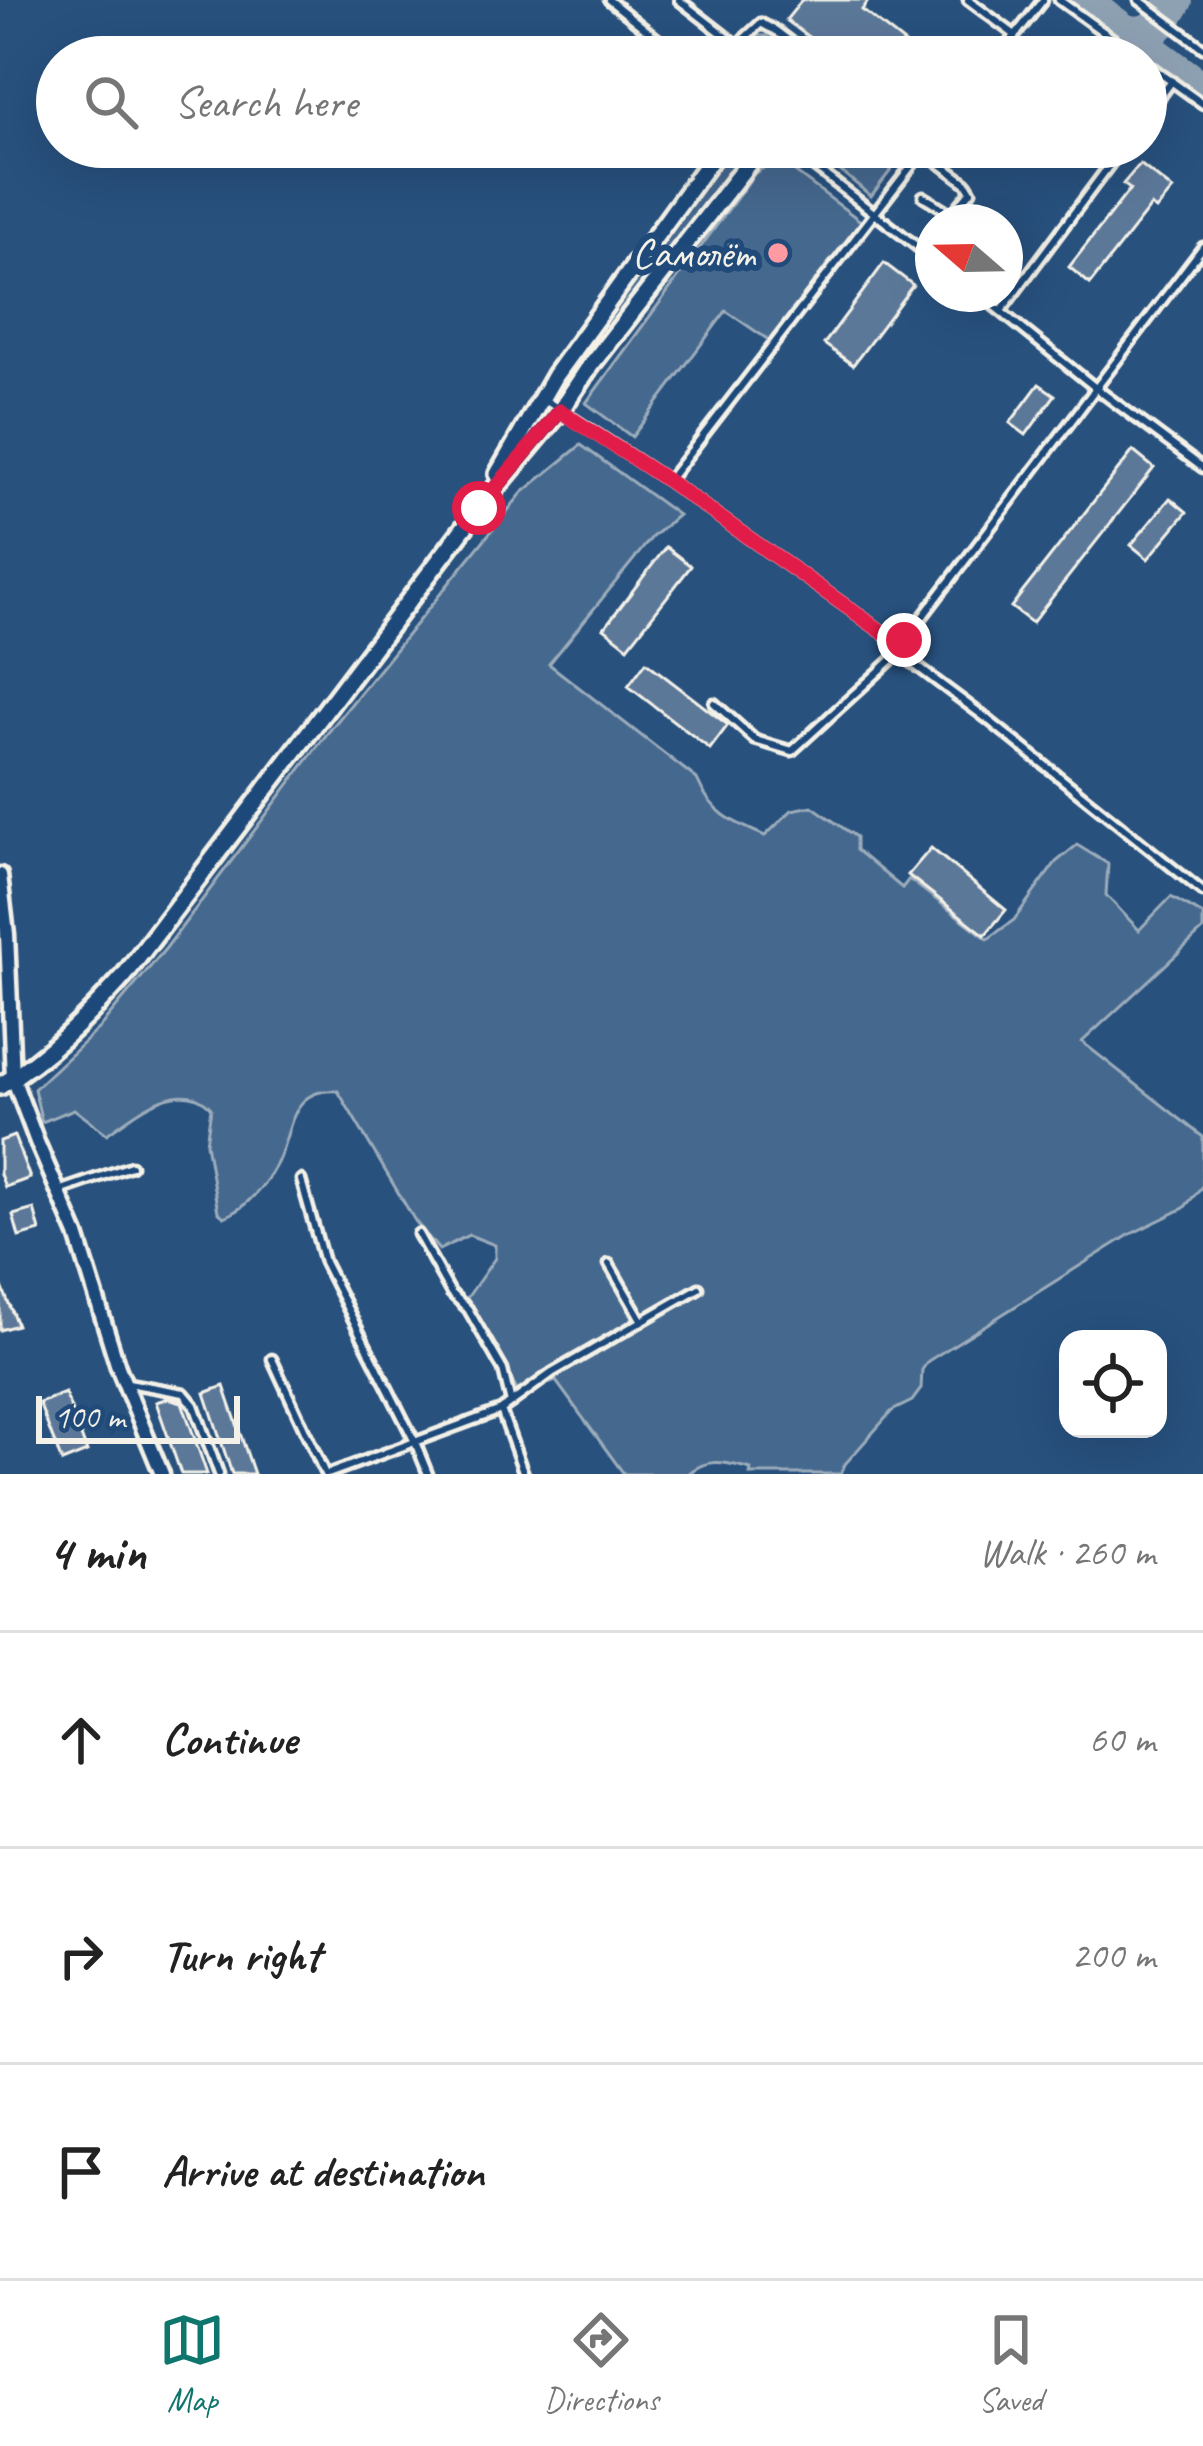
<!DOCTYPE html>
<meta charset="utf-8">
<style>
body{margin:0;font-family:Caveat,sans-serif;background:#f2f2f2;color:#222}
.controls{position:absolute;right:36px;bottom:36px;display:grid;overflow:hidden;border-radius:24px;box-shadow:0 12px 48px #0002}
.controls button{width:108px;height:108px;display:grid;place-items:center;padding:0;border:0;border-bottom:3px solid #e0e0e0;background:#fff;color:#222;font:60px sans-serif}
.compass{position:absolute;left:915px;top:204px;width:108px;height:108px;border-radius:50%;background:#fff;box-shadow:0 12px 48px #0002;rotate:290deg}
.scale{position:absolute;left:36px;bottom:30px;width:204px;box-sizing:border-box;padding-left:12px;border:6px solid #f4f1e8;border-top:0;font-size:33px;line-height:42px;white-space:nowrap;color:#f4f1e8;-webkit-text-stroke:9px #1f4a7a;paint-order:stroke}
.stop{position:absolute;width:36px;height:36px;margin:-27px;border:9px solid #e11d48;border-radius:50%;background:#fff}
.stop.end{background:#e11d48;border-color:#fff;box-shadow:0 3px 12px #0008}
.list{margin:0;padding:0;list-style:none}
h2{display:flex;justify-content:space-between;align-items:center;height:156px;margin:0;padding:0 48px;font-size:51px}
h2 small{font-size:39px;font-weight:400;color:#767676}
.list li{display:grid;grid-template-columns:78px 1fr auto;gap:36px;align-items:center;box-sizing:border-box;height:216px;padding:0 48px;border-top:3px solid #e0e0e0}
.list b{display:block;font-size:45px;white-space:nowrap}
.list em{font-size:39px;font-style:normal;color:#767676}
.icon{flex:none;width:66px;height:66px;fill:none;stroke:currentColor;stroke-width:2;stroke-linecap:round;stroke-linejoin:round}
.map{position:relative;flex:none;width:1203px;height:1474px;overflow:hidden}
.search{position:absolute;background:#fff;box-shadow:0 12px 48px #0002;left:36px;right:36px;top:36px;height:132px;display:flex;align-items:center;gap:30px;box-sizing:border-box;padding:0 42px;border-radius:66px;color:#767676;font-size:45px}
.sheet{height:804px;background:#fff}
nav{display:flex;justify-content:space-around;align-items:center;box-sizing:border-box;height:168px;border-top:3px solid #e0e0e0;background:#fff;font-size:33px;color:#767676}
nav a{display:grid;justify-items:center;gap:6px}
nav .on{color:#0f766e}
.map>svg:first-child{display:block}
.green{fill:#45688e;stroke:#9cacbb;stroke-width:3}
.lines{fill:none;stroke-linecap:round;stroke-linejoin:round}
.taxiway{stroke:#8ea1b3;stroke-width:36}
.building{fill:#5b7899;stroke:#f4f1e8;stroke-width:3}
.service-casing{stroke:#f4f1e8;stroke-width:15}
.minor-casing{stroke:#f4f1e8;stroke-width:21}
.tertiary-casing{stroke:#f4f1e8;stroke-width:24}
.service{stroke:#1f4a7a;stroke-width:6}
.minor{stroke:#1f4a7a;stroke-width:12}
.tertiary{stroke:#1f4a7a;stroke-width:15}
.route{stroke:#e11d48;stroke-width:15}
.poi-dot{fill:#ff9aa2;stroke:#1f4a7a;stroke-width:4.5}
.labels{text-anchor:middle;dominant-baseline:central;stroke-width:12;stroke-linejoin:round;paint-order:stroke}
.poi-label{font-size:42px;fill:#f4f1e8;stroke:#1f4a7a;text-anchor:end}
</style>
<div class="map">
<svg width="1203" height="1474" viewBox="0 0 1203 1474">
<rect width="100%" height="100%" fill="#28517e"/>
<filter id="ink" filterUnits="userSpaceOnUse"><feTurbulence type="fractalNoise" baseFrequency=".00833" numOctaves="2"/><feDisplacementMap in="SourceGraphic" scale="24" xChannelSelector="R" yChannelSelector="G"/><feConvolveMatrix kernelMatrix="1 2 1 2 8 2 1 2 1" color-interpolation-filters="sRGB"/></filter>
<g filter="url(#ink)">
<path class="green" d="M758,36H766L794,57H736L751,39Z
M731,147H749L573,381L567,383L562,380L563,373Z
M811,147H909L871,196Z
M772,163L791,169L862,222L770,341L726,311L632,437L586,403L755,173Z
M581,445L678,515L652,537L549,664L697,779C711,813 732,822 765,836L792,810L812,806L856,837V850L902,888L909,879L988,939L1014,920L1056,862L1077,845L1108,864L1106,895L1139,930L1171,897L1203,915V930L1082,1042L1203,1137V1185L1184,1208L1129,1235L928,1361L922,1370L921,1389L912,1401L892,1411L845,1464L841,1474H750L751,1469C727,1463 708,1456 688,1474H624L556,1381L519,1394L467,1298L495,1258V1245L469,1235L439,1250L415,1221L338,1091C289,1087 293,1130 277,1163C266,1184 246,1209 224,1217L218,1212L206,1143L211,1108C181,1075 135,1114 107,1134L74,1109L42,1122L34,1089L100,1027L166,948L326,735L522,493Z"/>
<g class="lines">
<path class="taxiway" d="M1081,0L1203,90
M1126,32C1152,40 1163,20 1175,0"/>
</g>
<path class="building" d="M802,0H869L862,10L922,57H835L786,20Z
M1140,164L1173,190L1156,210L1151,206L1090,284L1069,267L1130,189L1123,184Z
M884,263L913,285L853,365L824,344Z
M1039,384L1055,395L1026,435L1010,423Z
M1133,451L1154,468L1032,623L1011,607Z
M1170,498L1187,512L1148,559L1131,545Z
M666,547L691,566L628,647L604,628Z
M646,662L728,725L710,749L628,686Z
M931,848L1006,910L985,935L908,875Z
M14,1136L30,1178L5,1187L0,1174V1141Z
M34,1209L40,1231L19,1237L13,1215Z
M0,1281L17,1325L0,1330Z
M224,1386L254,1474H232L205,1393Z
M65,1393L87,1452L62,1462L39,1403Z
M168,1398L182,1402L207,1474H181L156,1402Z"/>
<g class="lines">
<defs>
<path id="service" d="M609,0L680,57
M679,0L737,45
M968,0L1015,35
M1059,0L1138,57
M1139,0L1203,48
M730,57L737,45L761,23L776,31L810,57
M998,57L1043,0
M1146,63L1203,104
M1146,116L1172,81
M789,147L933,259
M923,196L952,214L971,191L966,183L923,151
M979,294L1097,389L1203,468
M1001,311L1123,147
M545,400L668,481L884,633L905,640L1203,247
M668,481L926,147
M886,636L899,653L986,718L1203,892
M714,703L755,740L792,751L899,653
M301,1180L324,1262L415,1442L428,1474
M59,1191L131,1166
M418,1234L451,1293L468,1309L503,1370L511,1403
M609,1264L642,1321
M272,1359L325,1474
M128,1383L184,1393L194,1405L219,1474
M501,1410L524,1474
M328,1474L501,1410L552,1373L699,1288"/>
<path id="minor" d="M0,875L7,934L13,1078L37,1142L77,1235L118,1367L162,1474"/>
<path id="tertiary" d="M498,474L555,375L720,147
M0,1086C49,1056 86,1018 124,976L479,508L560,411L590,366L761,147"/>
</defs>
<use href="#service" class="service-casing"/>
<use href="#minor" class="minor-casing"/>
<use href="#tertiary" class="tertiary-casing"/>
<use href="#service" class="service"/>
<use href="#minor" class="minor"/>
<use href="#tertiary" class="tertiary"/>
</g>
</g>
<g class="lines" filter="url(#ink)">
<path class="route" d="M479,508L560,411L668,481L884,633L904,640"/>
</g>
<circle class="poi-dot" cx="778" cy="253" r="12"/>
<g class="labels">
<g class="poi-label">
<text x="754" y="253">Самолёт</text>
</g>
</g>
</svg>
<div class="controls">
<button><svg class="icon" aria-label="locate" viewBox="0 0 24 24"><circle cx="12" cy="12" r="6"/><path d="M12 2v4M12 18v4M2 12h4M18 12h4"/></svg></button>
</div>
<svg class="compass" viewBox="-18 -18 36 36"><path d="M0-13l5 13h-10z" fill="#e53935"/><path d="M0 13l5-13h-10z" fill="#767676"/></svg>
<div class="scale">100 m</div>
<div class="stop" style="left:479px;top:508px"></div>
<div class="stop end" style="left:904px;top:640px"></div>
<div class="search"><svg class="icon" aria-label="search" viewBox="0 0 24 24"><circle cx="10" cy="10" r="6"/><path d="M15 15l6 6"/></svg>Search here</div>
</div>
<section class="sheet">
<h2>4 min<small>Walk · 260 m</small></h2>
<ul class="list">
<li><svg class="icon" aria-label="ahead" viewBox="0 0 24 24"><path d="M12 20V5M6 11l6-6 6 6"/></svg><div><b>Continue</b></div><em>60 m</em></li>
<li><svg class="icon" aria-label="right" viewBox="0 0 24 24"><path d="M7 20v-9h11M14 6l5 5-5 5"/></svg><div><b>Turn right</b></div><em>200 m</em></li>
<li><svg class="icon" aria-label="arrive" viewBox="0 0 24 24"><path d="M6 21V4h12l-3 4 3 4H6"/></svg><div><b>Arrive at destination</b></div></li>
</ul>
</section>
<nav>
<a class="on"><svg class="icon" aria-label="map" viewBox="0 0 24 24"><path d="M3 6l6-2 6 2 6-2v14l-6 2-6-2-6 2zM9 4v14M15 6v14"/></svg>Map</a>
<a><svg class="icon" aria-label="directions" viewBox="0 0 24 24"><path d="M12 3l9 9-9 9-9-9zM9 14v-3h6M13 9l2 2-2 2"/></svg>Directions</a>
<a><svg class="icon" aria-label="saved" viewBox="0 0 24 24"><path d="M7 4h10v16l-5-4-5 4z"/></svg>Saved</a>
</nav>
